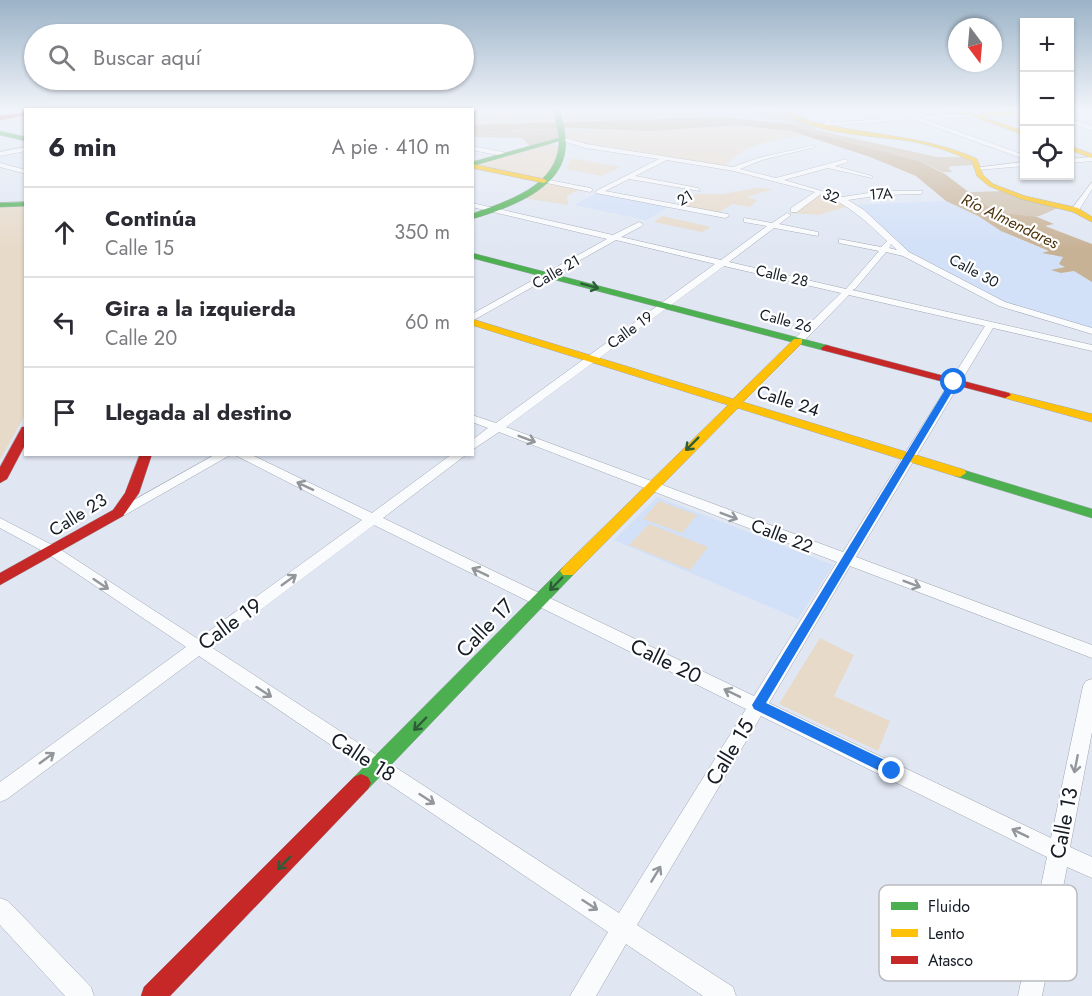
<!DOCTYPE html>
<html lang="es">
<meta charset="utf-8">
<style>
body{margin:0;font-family:Jost,sans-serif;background:#f7f7f7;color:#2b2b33}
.controls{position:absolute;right:18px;top:18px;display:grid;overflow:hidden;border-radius:0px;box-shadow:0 2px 4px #0004}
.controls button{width:54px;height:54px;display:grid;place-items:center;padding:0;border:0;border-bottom:2px solid #e1e1e2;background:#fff;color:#2b2b33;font:30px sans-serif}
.compass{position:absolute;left:948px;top:18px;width:54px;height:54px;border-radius:50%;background:#fff;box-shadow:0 2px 4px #0004;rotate:164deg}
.stop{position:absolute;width:18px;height:18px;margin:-14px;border:4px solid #1a73e8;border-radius:50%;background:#fff}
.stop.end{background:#1a73e8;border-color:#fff;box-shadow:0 2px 6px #0008}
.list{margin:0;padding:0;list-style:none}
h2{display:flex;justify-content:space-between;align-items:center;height:78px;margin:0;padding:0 24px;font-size:26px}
h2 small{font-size:20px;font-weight:400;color:#7c7c81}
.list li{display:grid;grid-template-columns:39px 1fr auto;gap:18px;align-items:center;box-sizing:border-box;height:90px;padding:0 24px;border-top:2px solid #e1e1e2}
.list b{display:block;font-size:22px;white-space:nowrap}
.list p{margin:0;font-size:20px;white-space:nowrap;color:#7c7c81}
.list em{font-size:20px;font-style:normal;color:#7c7c81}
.icon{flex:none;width:33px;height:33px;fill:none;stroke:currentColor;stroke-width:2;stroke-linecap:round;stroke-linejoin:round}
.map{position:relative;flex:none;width:1092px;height:996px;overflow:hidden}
.search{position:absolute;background:#fff;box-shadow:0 2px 4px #0004;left:24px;top:24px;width:450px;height:66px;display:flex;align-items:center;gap:15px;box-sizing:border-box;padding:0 21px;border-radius:33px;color:#7c7c81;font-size:22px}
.panel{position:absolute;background:#fff;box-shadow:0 2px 4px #0004;left:24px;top:108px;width:450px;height:348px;border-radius:0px}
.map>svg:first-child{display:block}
.built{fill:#d2e0f8}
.green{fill:#e7dac9}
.forest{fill:#d0c1ad}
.water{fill:#c8b296}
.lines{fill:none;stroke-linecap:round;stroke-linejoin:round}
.street-casing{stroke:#a0a6b0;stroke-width:1}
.fast-casing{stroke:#a0a6b0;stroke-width:1}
.slow-casing{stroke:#a0a6b0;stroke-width:1}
.jam-casing{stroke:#a0a6b0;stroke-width:1}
.street{fill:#fafbfd;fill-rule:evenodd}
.fast{fill:#4caf50;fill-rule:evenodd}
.slow{fill:#ffc107;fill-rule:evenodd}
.jam{fill:#c62828;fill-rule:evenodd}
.oneway{stroke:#2e5e39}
.oneway2{stroke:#93979c}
.route{fill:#1a73e8}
.labels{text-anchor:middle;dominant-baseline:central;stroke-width:4.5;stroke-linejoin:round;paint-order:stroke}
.far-street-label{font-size:15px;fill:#161c26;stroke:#fff}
.far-water-label{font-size:16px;font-style:italic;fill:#4c340e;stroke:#fff}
.street-label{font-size:18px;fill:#161c26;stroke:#fff}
.near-street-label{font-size:21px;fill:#161c26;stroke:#fff}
.key{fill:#fff;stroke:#b9bbbe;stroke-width:1.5}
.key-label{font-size:16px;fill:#161c26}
</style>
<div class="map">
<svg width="1092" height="996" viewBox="0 0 1092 996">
<rect width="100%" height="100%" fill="#e0e7f3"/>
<path class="built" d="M710,110L754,112L750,116L788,121L793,124L747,119L699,117Z
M597,193L671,206L646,220L574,205Z
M946,201L978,216L1001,231L1050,252V257L1058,255L1063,258L1067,267L1059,268L1061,273L1074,271L1092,282V331L1002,304L906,254L852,205Z
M657,497L833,565L798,619L614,540Z"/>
<path class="green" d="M472,110H684L705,113L699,117L473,125Z
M738,125L773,128L805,135C775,140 745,142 724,167L567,142L557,129L648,131Z
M545,144L561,146L550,182L594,190L577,191L567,196L568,205L518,197L543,182L473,166Z
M571,158L621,167L601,176L566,169Z
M757,188L773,189L747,197L757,200L750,207L733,204L718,213L677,205L696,194H723Z
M820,191L852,205L819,215L790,213Z
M25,205V415L0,460V207Z
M662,216L711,227L702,232L654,222Z
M659,501L697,515L682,533L643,519Z
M649,524L708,547L690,570L629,545Z
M820,638L854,655L834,696L890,721L878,751L779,704Z"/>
<path class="forest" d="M725,110C744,110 812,106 816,130L937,157H972L977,165L952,166L948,168L953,172H943L919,161L814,133L788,121L749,116L753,112Z
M557,129L561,139L531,147L522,138L473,137L472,132Z
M1004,191L1060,207C1052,210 1042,216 1034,217C1013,220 983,208 970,192Z"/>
<path class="water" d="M721,117L793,124L814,133L919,161L945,174L987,206L1008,214L1037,217L1054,224L1045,226L1092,244V282L1074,271L1061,273L1051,270L1065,267L1059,264L1063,257L1042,253L1049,251L1001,231L978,216L946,201L916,176L870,157L791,131L738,125L648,131L573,128L473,132L472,125Z"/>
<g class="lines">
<defs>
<path id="street" d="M9,110L26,111V114L10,111Z
M838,110H844L829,123L899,118L902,120L821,126Z
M870,110H878L922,119L924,116L975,114L973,117L923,119L1024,155V159L916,120Z
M1070,119L1092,126V130L1070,123Z
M562,137L586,144L733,167L758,158L815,145V147L762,160L740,169L776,178L846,159L848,162L835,166L872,176V178L828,168L784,180L842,197L882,191H923L921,194L882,195L848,200L864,210L909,252L1005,302L1092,328V334L999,306L903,256L886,252L855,289L852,290L1092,345V351L993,328L856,557L1092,645V658L850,566L769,703L1051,838L1083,686L1086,681L1092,679V732L1070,847L1092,857V878L1067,867L1042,996H1018L1047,857L761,716L637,925L733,987L736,996H703L626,944L596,996H570L608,932L199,656L7,799L0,802V782L186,647L48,554L0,528V518L58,548L198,639L362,520L233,454H250L372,513L452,454H467L383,518L754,696L837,562L499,432L472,450V440L488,428L472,422V415L496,423L715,264L616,240L472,321V314L607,239L472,207V203L613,235L639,222L643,224L642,226L621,237L721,260L767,226L744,222V218L772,223L787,213L791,215L779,224L818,232V236L774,228L729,262L846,289L879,251L839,243V239L881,247L887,241C866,221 848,204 821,194L797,212H791V208L815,192L734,171L667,160L635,176L698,188L700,191L629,179L605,191L728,214L729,216L725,218L596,193V191L659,159L585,148L560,140ZM891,244L897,250L889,248ZM724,266L841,293L794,339V343H802L849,295L985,326L843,552L506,427ZM374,525L746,709L619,913L211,647Z
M472,146L503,152L506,154L503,156L472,150Z
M26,147V151L0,156V152Z
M1092,157V161L1070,163V159Z
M1024,162V166L977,170L974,168Z
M0,163L26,170V174L0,167Z
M544,179L590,188L593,190L590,192L542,182Z
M1092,182V189L1079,210L1072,212L1071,210Z
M216,454H232L125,515H115L113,512Z
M0,898L8,901L91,987L94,996H65L0,925Z"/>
<path id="fast" d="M554,110H560C563,123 567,137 565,151C560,191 505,209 472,219V214C507,201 559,186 559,141L472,166V162L559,138Z
M0,131L26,137V141L0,135Z
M26,202V206L0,207V203Z
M472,253L830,346L831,348L830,350H822L472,258Z
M960,469L1092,509V518L955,476L954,473Z
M568,566L573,567L576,571L573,575L368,789L361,792L354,789L351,783L354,777L563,567Z"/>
<path id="slow" d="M780,110C790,109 797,117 806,120C813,122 821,124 828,125C879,136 929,137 977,159L983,175L993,184L1025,196L1078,208L1092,217V222L1073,212L1021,199L989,186L977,176L972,161C954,153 935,146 915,142C872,134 818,137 780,110Z
M941,110H950L980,116L982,113L1024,111V114L982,117L1024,131V135L972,116Z
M1070,146L1092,154V158L1070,150Z
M472,164L544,179L547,181L544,183L472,168Z
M472,319L733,399L794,339H802V343L743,402L965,470L966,473L960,477L955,476L738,408L573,575H563L560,571L563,567L728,405L472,325Z
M1005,392L1092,414V422L1001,397V393Z"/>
<path id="jam" d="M26,112V115L0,120V116Z
M826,345L1009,393L1011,395L1005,398L822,350L821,348Z
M22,427H26V443L7,479L0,483V467Z
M140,454H152L139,493L123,516L0,585V573L113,510L125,493Z
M361,774L368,777L371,783L368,789L170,996H141L144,987L354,777Z"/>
</defs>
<use href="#street" class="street-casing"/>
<use href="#fast" class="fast-casing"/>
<use href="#slow" class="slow-casing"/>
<use href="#jam" class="jam-casing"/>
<use href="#street" class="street"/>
<use href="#fast" class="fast"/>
<use href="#slow" class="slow"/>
<use href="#jam" class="jam"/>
</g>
<defs><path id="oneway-shaft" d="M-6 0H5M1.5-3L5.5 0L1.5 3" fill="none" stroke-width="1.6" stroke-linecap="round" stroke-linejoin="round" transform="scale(1.5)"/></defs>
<g class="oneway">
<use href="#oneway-shaft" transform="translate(590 286) rotate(15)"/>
<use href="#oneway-shaft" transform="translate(692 444) rotate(135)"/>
<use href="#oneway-shaft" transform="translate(556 584) rotate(134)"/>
<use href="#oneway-shaft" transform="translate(420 724) rotate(134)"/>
<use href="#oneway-shaft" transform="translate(284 863) rotate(135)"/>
</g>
<g class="oneway2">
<use href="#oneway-shaft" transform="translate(527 439) rotate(21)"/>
<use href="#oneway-shaft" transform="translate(305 486) rotate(-155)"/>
<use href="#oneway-shaft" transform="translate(729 516) rotate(21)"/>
<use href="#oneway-shaft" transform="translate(480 572) rotate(-154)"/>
<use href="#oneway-shaft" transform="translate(289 580) rotate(-36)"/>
<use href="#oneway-shaft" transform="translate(101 584) rotate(34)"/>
<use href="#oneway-shaft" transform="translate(912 584) rotate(21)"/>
<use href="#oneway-shaft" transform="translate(264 692) rotate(33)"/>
<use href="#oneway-shaft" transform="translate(732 693) rotate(-154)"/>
<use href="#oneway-shaft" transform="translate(47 758) rotate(-36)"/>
<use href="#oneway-shaft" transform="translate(1076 764) rotate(101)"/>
<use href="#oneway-shaft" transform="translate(427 799) rotate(33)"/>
<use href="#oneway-shaft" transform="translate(1020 833) rotate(-154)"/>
<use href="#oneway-shaft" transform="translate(656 874) rotate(-59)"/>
<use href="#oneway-shaft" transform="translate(590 905) rotate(33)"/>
</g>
<linearGradient id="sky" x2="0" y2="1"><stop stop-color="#9bb3c7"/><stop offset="0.44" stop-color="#f1f4fa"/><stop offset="1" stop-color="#f1f4fa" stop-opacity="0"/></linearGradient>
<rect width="1092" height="249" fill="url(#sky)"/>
<path class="route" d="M951,380L958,382L766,703L897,766L899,771L897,775L892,777L754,709L752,705Z"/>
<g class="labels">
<g class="far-street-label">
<text transform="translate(881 194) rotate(-4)">17A</text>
<text transform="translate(831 196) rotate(21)">32</text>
<text transform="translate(685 198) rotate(-31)">21</text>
<text transform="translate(974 271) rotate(28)">Calle 30</text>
<text transform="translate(556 272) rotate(-30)">Calle 21</text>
<text transform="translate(782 276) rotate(13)">Calle 28</text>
<text transform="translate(786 321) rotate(15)">Calle 26</text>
<text transform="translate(630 330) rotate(-36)">Calle 19</text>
</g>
<g class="far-water-label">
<text transform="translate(1010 221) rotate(26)">Río Almendares</text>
</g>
<g class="street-label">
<text transform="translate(788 401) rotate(18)">Calle 24</text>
<text transform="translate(78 515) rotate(-32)">Calle 23</text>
<text transform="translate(782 536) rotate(21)">Calle 22</text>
</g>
<g class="near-street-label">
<text transform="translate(230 624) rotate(-36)">Calle 19</text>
<text transform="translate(485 628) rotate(-46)">Calle 17</text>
<text transform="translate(666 661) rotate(26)">Calle 20</text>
<text transform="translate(730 752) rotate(-59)">Calle 15</text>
<text transform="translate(363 757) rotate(33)">Calle 18</text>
<text transform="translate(1064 823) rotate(-79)">Calle 13</text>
</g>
</g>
<rect x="879" y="885" width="198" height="96" rx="9" class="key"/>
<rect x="891" y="902" width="27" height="8" fill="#4caf50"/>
<rect x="891" y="929" width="27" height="8" fill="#ffc107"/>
<rect x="891" y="956" width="27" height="8" fill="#c62828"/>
<g class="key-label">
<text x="928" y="912">Fluido</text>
<text x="928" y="939">Lento</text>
<text x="928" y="966">Atasco</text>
</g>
</svg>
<div class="controls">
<button>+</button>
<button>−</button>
<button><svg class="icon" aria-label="locate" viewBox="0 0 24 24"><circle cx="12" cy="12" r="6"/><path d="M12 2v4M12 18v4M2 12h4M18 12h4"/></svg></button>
</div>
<svg class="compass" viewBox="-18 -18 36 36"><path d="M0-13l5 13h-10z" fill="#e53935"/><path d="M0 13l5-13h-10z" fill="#7c7c81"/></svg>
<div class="stop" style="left:954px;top:382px"></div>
<div class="stop end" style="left:892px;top:771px"></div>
<div class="search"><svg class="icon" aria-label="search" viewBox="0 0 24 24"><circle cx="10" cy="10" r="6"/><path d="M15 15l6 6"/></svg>Buscar aquí</div>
<section class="panel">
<h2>6 min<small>A pie · 410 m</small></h2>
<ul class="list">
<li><svg class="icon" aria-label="ahead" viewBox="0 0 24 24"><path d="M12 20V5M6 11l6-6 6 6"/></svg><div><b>Continúa</b><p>Calle 15</p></div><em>350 m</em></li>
<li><svg class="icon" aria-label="left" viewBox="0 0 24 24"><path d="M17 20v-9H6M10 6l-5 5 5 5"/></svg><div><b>Gira a la izquierda</b><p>Calle 20</p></div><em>60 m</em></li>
<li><svg class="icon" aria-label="arrive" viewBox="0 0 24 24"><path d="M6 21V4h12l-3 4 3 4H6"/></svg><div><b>Llegada al destino</b></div></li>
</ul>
</section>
</div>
